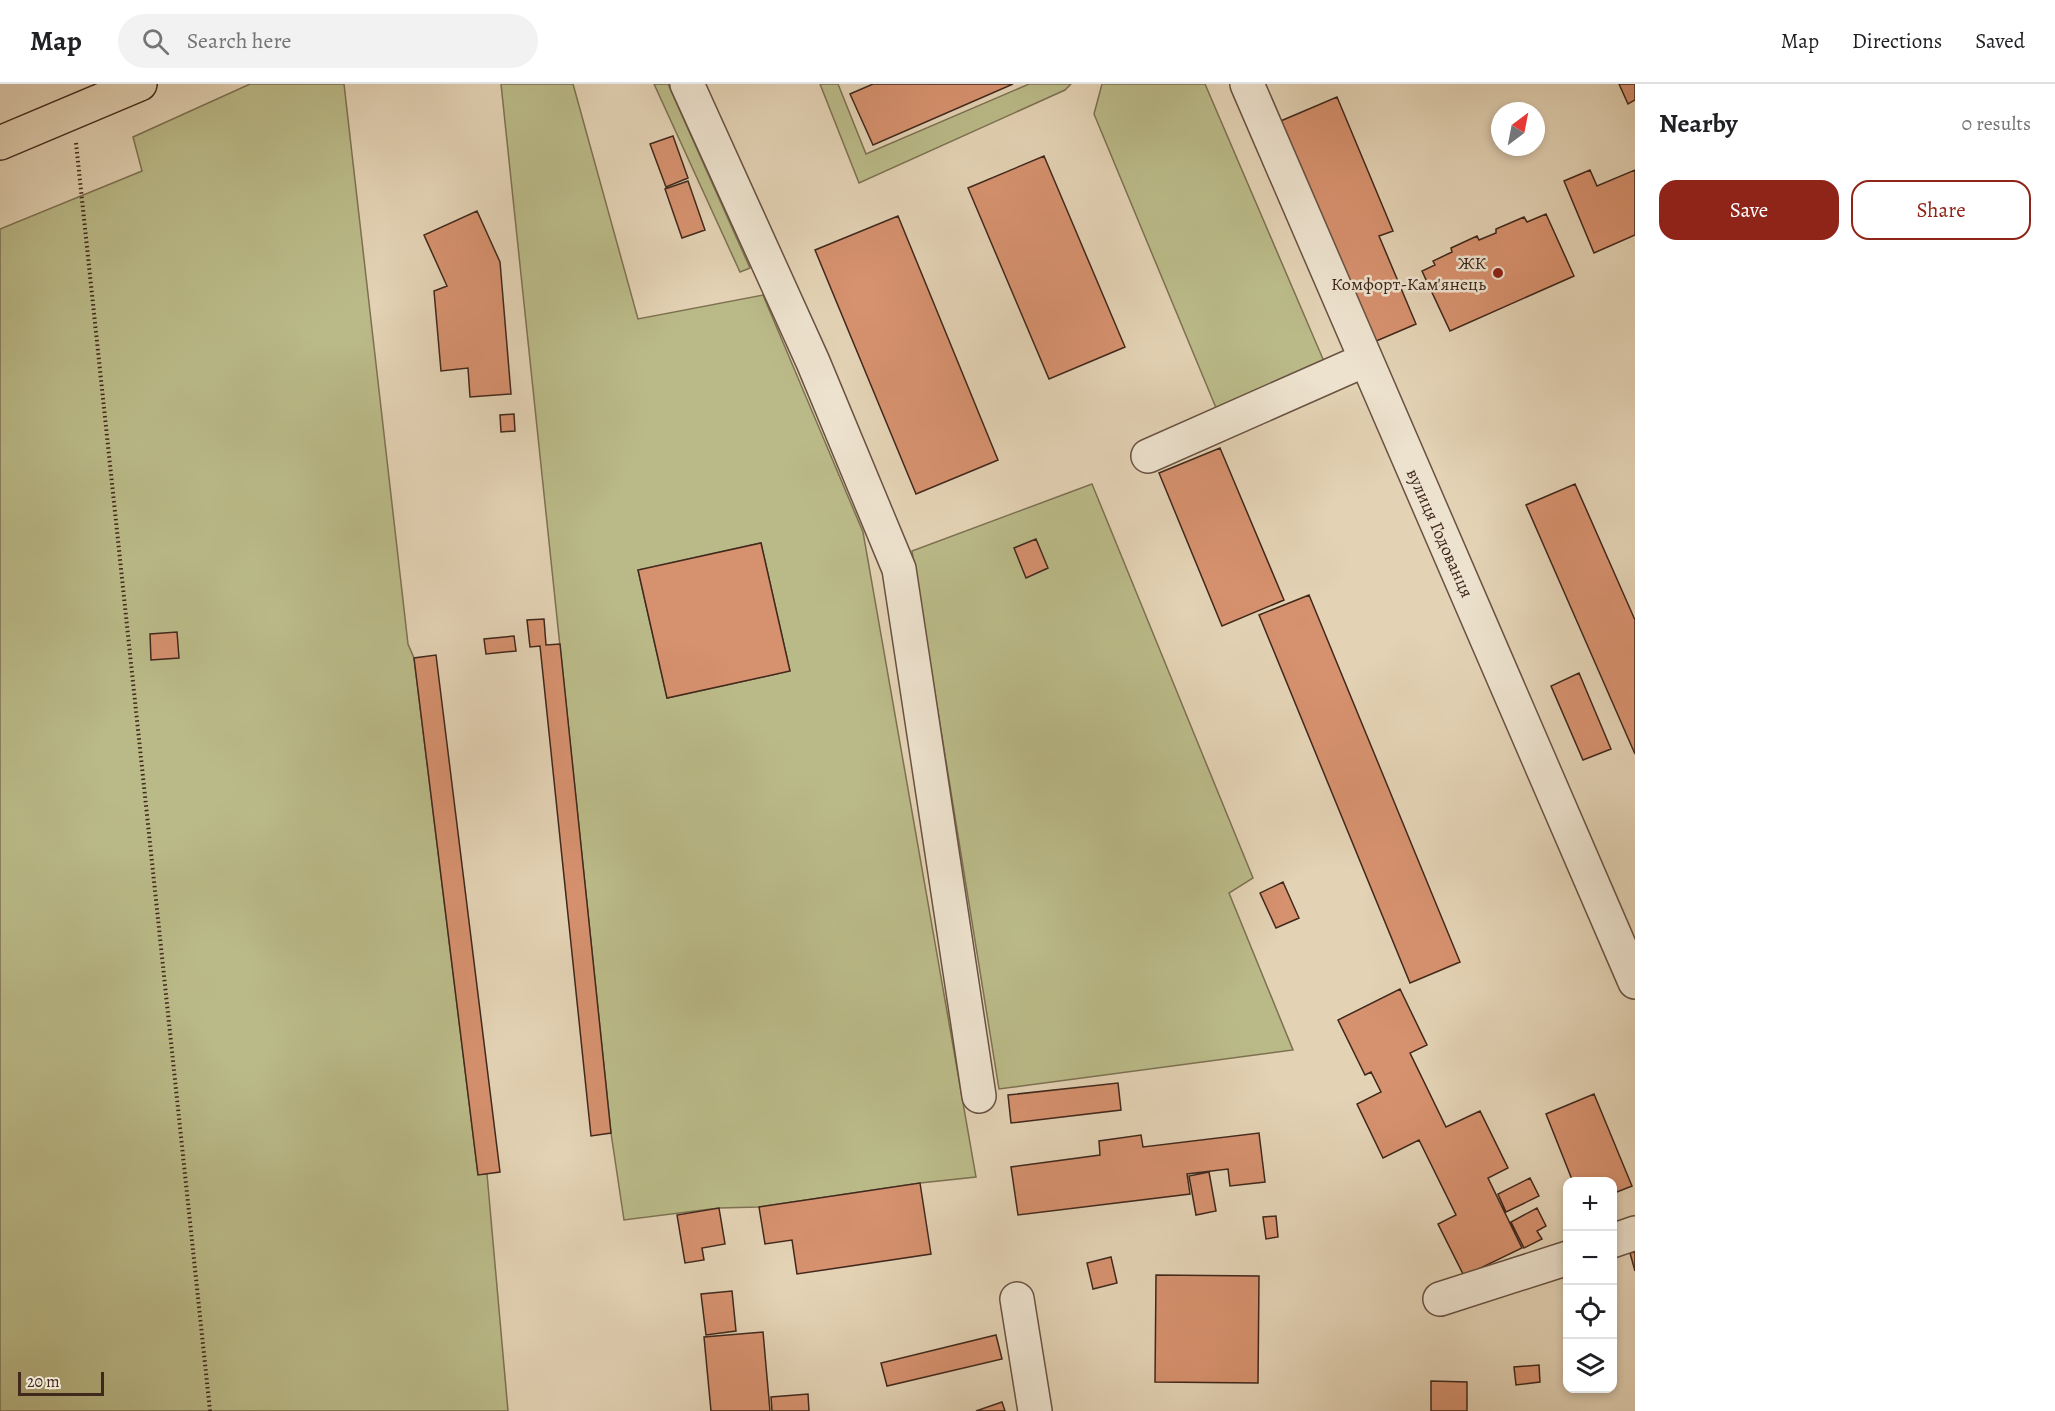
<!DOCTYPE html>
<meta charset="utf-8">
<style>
body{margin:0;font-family:Alegreya,serif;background:#f2f2f2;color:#202124}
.controls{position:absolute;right:18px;bottom:18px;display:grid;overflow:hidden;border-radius:12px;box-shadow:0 3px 9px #0003}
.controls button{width:54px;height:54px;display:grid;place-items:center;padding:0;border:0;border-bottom:2px solid #e0e0e0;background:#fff;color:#202124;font:30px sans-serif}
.compass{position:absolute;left:1491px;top:18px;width:54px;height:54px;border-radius:50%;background:#fff;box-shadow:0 3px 9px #0003;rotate:32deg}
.scale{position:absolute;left:18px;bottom:15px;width:86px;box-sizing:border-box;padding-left:6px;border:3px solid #40281c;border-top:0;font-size:16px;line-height:21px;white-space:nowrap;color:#40281c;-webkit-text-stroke:4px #ede2ce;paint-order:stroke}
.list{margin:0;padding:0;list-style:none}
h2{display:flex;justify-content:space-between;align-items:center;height:78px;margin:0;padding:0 24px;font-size:26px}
h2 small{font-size:20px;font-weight:400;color:#757577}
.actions{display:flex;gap:12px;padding:18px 24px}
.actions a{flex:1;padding:14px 0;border:2px solid #8f2418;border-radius:18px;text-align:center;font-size:21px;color:#8f2418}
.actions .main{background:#8f2418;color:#fff}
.icon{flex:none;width:33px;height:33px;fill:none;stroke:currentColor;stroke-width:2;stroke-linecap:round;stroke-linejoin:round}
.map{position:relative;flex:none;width:1635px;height:1327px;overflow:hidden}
header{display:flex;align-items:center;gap:36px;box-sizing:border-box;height:84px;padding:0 30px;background:#fff;border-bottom:2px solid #e0e0e0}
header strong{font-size:28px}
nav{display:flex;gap:33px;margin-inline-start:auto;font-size:21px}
.search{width:420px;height:54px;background:#f2f2f2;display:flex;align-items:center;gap:15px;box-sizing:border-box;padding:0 21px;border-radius:33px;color:#757577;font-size:22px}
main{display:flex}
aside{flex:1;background:#fff}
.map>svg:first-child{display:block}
.green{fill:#baba88;stroke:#7d7152;stroke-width:1.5;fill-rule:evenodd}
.building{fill:#d6916e;stroke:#40281c;stroke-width:1.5}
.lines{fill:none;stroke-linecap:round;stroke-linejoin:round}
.minor-casing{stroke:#695242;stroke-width:36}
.major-casing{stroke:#40281c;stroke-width:36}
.path{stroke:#40281c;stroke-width:4;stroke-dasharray:1.5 3;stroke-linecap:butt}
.minor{stroke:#ede2ce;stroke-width:33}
.major{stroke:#e3d2b4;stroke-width:33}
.poi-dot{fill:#8f2418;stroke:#ede2ce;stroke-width:2}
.labels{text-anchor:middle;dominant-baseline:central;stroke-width:5;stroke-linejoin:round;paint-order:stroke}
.poi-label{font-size:18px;fill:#40281c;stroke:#ede2ce;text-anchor:end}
.street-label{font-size:18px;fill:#40281c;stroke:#ede2ce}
</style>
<header>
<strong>Map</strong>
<div class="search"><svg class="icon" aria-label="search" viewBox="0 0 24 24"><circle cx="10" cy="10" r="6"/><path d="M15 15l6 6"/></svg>Search here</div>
<nav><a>Map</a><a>Directions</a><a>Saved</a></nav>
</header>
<main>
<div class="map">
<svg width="1635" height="1327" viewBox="0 0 1635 1327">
<rect width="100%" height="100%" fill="#e3d2b4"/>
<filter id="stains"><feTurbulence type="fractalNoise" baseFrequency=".00333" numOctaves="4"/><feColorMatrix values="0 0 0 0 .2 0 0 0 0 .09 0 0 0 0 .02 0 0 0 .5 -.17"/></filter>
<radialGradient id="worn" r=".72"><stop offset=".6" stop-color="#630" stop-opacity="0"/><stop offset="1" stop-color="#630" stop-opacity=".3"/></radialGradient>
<path class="green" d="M250,0H344L408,560L414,574L478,1090H487L508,1327H0V145L142,87L133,53Z
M501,0H573L638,235L763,211L863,448L976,1093L920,1099L759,1123L719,1124L624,1136L611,1049ZM761,459L790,587L667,614L638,486Z
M654,0H668L750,184L740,188Z
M820,0H838L866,70L1029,0H1071L1065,6L859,99Z
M1102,0H1205L1326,282L1219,331L1094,30Z
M1092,400L1253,794L1229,809L1293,966L999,1005L912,467Z"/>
<path class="building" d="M873,0H1013L873,61L850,10Z
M1619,0H1635V16L1628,20Z
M1337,13L1393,147L1379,152L1416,240L1374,258L1276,39Z
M673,52L688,94L666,103L650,60Z
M1044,72L1125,263L1049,295L968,104Z
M1590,86L1597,102L1635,86V151L1594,169L1564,97Z
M688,97L705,146L682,154L665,105Z
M477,127L500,178L511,310L470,313L468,284L441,287L434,207L447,202L424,151Z
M1546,130L1574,192L1450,247L1422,187L1435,181L1433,177L1452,168L1451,164L1477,152L1479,156L1496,149V145L1524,133L1527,138Z
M898,132L998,376L916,410L815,166Z
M514,330L515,347L501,348L500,331Z
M1220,364L1284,516L1222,542L1159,389Z
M1575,400L1635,536V670L1526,421Z
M1036,455L1048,484L1026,494L1014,464Z
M761,459L790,587L667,614L638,486Z
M1309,511L1460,878L1410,899L1259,531Z
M544,535L546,561L560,560L611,1049L591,1052L540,562L530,563L527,536Z
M177,548L179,574L151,576L150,550Z
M514,552L516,567L486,570L484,555Z
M436,571L500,1088L478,1091L414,574Z
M1579,589L1611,665L1583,676L1551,602Z
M1283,798L1299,834L1276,844L1260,809Z
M1400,905L1427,961L1410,969L1446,1043L1480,1027L1508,1084L1488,1094L1522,1164L1464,1192L1438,1140L1456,1131L1419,1056L1383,1074L1357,1020L1381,1008L1371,988L1365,991L1338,936Z
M1118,999L1121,1026L1011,1039L1008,1011Z
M1594,1010L1632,1102L1612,1110V1098H1573L1546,1030Z
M1259,1049L1265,1098L1230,1102L1228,1085L1187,1090L1190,1110L1018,1131L1011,1083L1100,1071L1099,1057L1141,1051L1143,1063Z
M1209,1088L1216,1127L1196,1131L1189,1092Z
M1530,1094L1539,1112L1506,1128L1498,1110Z
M920,1099L931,1170L797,1190L792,1156L765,1160L759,1123Z
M719,1124L725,1160L702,1164L704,1176L685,1179L677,1131Z
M1537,1124L1546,1142L1537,1147L1542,1155L1524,1164L1511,1138Z
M1276,1132L1278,1153L1266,1155L1263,1133Z
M1635,1168V1187L1630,1169Z
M1111,1173L1117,1199L1093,1205L1087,1179Z
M1156,1191L1259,1192L1258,1299L1155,1298Z
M732,1207L736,1247L706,1251L701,1210Z
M763,1248L770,1327H711L704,1253Z
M996,1251L1002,1275L887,1302L881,1279Z
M1539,1281L1540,1298L1516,1301L1514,1283Z
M1431,1297L1467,1298V1327H1431Z
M808,1310L809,1327H772L771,1313Z
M1002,1318L1005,1327H976Z"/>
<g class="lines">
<defs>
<path id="minor" d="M687,0L813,278L899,485L979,1012
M1247,0L1635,898
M1148,372L1365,276
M1612,1157L1635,1149
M1017,1215L1035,1327
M1440,1215L1568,1174"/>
<path id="major" d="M0,59L140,0"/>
</defs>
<use href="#minor" class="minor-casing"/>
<use href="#major" class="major-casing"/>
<path class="path" d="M76,59L210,1327"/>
<use href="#minor" class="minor"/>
<use href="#major" class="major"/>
</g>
<circle class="poi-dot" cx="1498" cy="189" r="6"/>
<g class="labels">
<g class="poi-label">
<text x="1486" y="179">ЖК<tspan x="1486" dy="21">Комфорт-Кам'янець</tspan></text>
</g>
<g class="street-label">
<text transform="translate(1440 449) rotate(66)">вулиця Годованця</text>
</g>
</g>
<rect width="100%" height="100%" filter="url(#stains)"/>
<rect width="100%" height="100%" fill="url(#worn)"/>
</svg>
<div class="controls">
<button>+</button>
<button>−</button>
<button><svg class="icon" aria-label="locate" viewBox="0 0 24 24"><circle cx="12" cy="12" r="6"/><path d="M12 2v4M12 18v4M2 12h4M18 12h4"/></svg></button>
<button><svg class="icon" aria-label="layers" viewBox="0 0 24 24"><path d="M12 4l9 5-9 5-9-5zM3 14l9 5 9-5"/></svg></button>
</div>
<svg class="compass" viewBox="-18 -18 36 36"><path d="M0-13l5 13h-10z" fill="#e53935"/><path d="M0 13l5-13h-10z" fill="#757577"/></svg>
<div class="scale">20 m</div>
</div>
<aside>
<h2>Nearby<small>0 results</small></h2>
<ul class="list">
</ul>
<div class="actions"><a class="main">Save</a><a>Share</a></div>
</aside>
</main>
